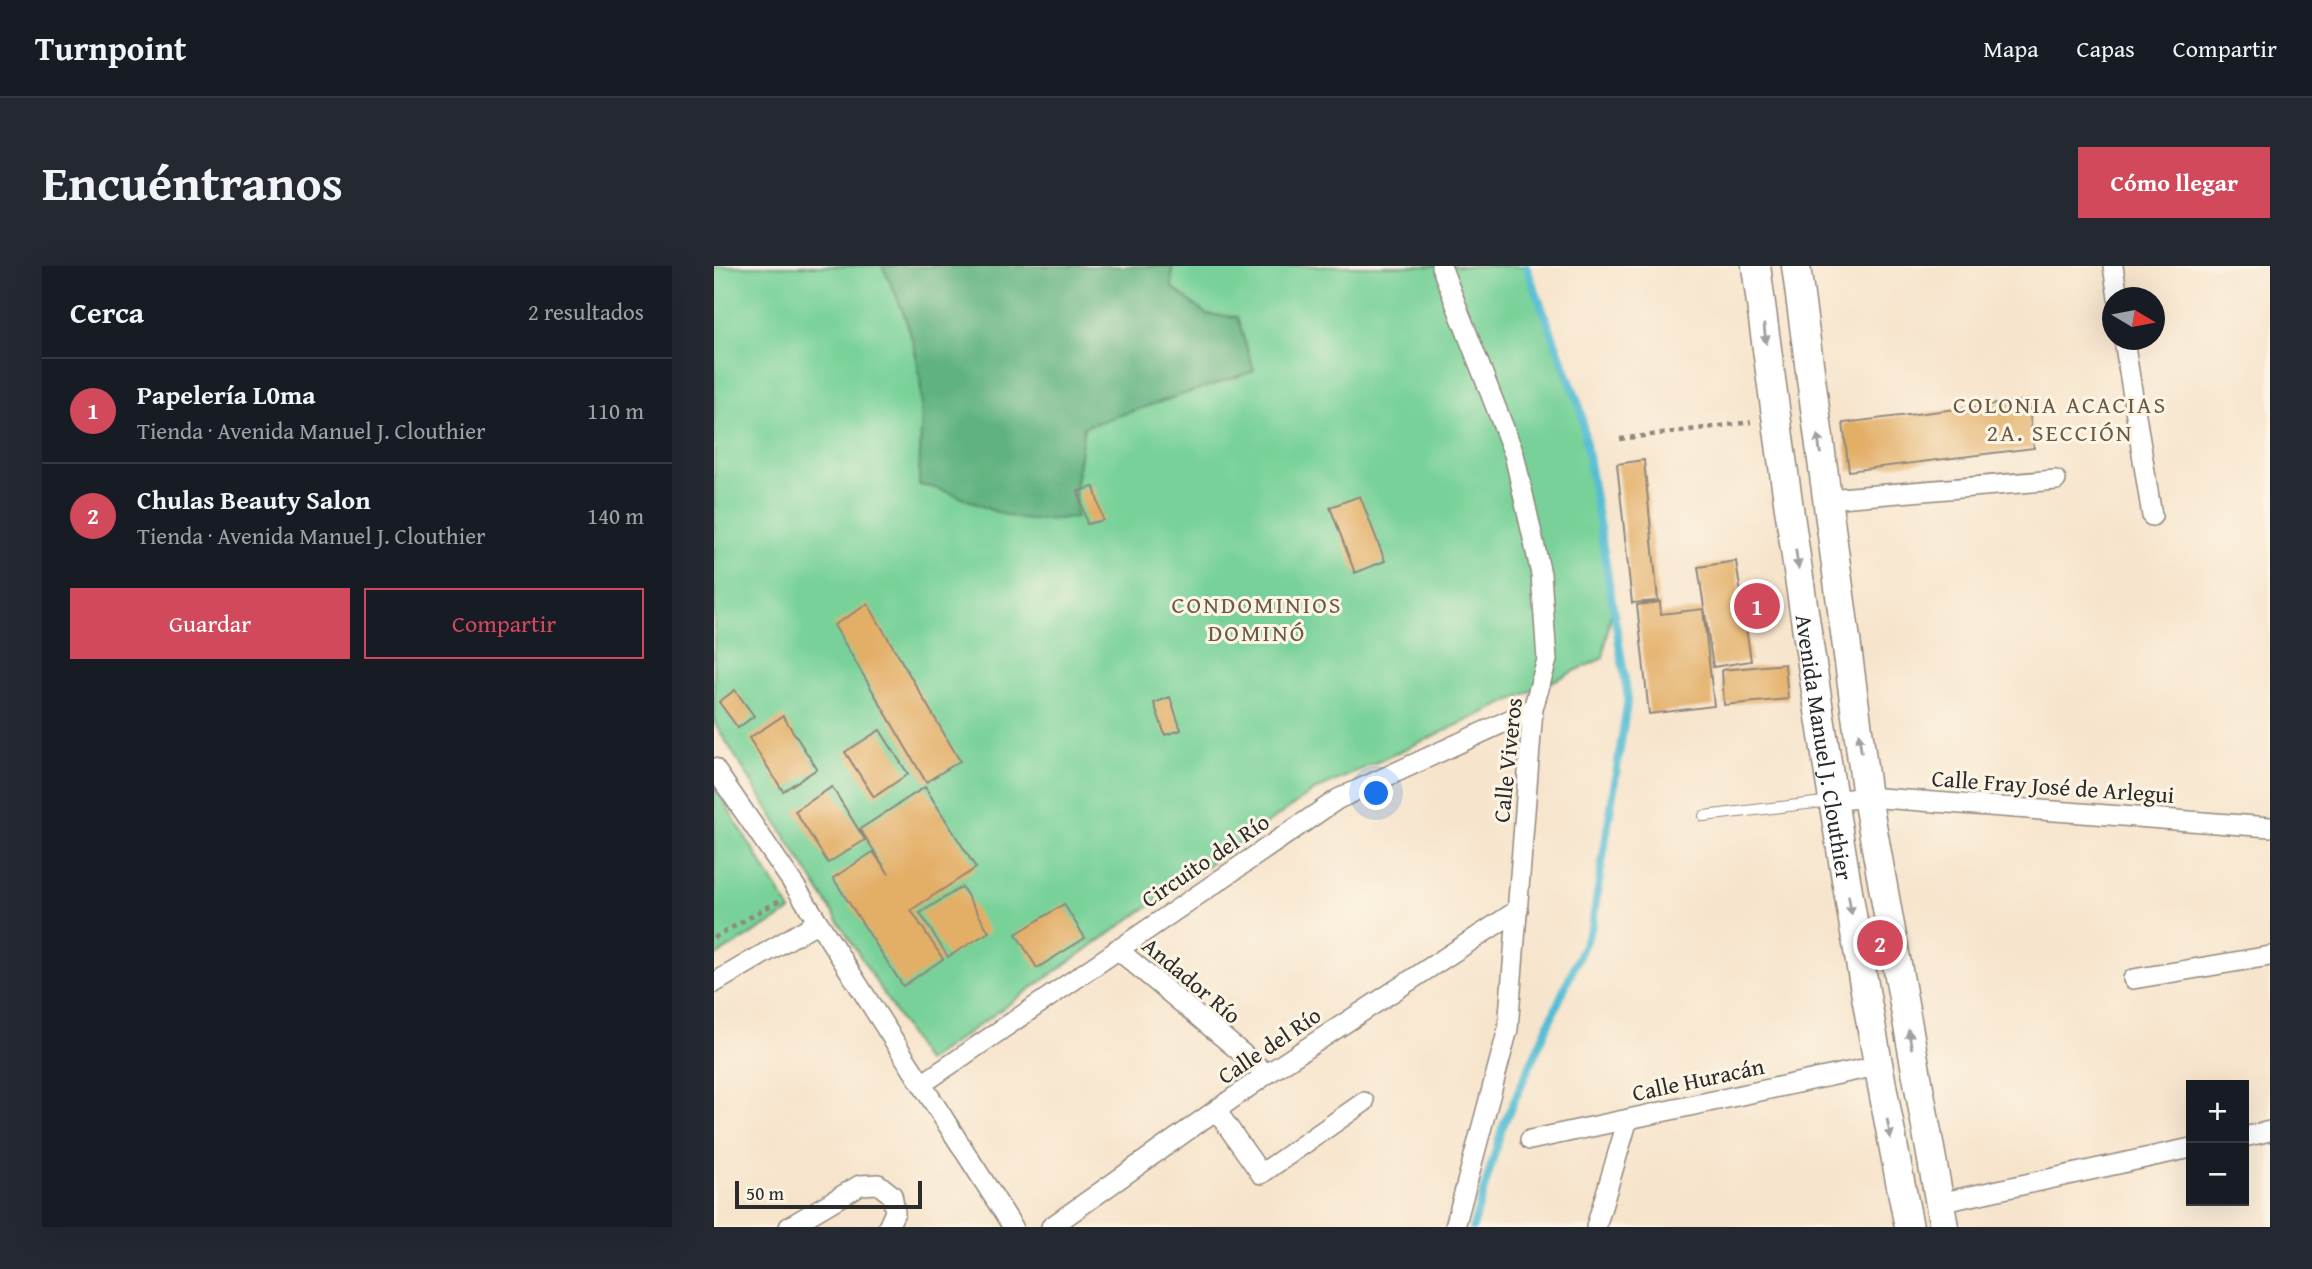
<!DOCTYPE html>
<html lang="es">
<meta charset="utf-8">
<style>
body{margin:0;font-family:"Gentium Book Plus",serif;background:#242831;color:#f1f3f6}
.controls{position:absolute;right:21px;bottom:21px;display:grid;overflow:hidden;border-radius:0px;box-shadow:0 7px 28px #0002}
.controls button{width:63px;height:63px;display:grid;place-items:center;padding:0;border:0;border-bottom:2px solid #363941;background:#171b24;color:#f1f3f6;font:35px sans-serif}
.compass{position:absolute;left:1388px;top:21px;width:63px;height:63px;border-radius:50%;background:#171b24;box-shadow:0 7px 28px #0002;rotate:100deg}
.scale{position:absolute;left:21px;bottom:18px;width:187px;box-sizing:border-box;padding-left:7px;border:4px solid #2b2b2b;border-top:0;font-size:19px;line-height:24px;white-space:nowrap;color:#2b2b2b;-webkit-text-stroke:5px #fcf5e5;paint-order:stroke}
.you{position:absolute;left:663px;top:528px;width:24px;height:24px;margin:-18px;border:5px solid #fff;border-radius:50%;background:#1a73e8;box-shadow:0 0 0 10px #1a73e833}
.badge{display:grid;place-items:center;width:46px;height:46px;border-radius:50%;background:#d1495b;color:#fff;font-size:23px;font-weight:700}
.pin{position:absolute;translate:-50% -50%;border:4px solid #fff;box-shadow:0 2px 7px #0006}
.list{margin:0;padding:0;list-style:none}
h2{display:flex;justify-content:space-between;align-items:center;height:91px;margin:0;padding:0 28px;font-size:30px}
h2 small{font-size:23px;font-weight:400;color:#9ea1a6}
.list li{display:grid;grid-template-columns:46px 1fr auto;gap:21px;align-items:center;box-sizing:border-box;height:105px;padding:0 28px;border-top:2px solid #363941}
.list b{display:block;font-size:26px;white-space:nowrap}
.list p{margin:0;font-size:23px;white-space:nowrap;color:#9ea1a6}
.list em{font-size:23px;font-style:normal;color:#9ea1a6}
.actions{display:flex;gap:14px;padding:21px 28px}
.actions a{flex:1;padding:16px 0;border:2px solid #d1495b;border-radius:0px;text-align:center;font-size:24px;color:#d1495b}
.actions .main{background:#d1495b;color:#fff}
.map{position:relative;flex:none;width:1556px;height:961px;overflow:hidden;border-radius:0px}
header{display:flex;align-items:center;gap:42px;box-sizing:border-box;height:98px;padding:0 35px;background:#171b24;border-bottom:2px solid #363941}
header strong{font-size:33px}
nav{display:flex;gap:38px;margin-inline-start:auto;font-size:24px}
.intro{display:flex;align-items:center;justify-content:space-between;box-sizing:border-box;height:168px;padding:0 42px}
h1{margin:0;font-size:49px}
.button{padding:18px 32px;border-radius:0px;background:#d1495b;color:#fff;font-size:24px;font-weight:700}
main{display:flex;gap:42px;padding:0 42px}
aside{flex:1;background:#171b24;border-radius:0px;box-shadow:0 7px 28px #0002}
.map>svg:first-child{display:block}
.green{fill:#77d198;stroke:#517e62;stroke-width:2}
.forest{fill:#61b380;stroke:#466f56;stroke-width:2}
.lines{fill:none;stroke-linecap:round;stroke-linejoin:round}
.stream{stroke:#55bdd3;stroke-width:8}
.building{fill:#e3ae66}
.lane-casing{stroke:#91887c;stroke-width:12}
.street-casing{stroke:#91887c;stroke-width:22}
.secondary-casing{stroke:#91887c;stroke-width:31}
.path{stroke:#91887c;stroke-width:4.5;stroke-dasharray:5 5;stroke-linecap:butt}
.lane{stroke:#fff;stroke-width:10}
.street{stroke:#fff;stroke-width:19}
.secondary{stroke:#fff;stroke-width:28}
.oneway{fill:#a0a0a0}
.labels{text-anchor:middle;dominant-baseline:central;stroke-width:6;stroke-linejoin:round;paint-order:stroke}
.street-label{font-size:23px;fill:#2b2b2b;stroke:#fcf5e5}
.neighbourhood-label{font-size:24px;letter-spacing:2px;fill:#6b5940;stroke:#fcf5e5}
</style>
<header>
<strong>Turnpoint</strong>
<nav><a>Mapa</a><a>Capas</a><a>Compartir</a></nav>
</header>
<div class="intro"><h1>Encuéntranos</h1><a class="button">Cómo llegar</a></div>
<main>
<aside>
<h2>Cerca<small>2 resultados</small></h2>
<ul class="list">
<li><span class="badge">1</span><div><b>Papelería L0ma</b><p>Tienda · Avenida Manuel J. Clouthier</p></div><em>110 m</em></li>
<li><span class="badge">2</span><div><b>Chulas Beauty Salon</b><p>Tienda · Avenida Manuel J. Clouthier</p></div><em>140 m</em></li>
</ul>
<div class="actions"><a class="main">Guardar</a><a>Compartir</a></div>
</aside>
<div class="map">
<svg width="1556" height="961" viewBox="0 0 1556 961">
<rect width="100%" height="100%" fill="#fcf5e5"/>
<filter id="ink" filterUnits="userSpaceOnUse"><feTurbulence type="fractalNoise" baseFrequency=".0143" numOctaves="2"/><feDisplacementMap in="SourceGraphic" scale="14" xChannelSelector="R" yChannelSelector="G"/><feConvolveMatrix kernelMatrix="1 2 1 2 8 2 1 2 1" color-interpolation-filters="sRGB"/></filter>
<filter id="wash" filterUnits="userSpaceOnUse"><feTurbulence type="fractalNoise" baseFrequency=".00686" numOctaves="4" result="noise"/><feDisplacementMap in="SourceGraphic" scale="28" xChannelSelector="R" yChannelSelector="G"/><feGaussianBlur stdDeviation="1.57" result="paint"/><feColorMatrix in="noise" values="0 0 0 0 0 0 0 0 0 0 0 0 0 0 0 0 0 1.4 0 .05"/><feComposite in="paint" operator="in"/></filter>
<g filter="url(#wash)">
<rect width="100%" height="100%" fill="#f7e4cc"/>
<path class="green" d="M0,0H812L866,143L898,340L889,392L598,526L212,796L0,456Z
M0,520L77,645L0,691Z"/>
<path class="forest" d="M168,0H458V21L492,48L523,51L540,105L370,161L361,225L362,252C345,252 325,256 308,253C272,247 241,223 205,219C205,188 209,156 207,125C205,83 188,37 168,0Z"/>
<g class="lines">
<path class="stream" d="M759,961L788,862L878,661L914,432L866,141L812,0"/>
</g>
<g id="blocks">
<path class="building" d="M1314,134L1320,182L1135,205L1129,157Z
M930,194L944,335L918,337L903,198Z
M380,221L389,254L373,258L364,225Z
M646,230L671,295L641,307L616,241Z
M1022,295L1037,395L999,401L984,301Z
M946,336L947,348L989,343L1000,440L935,448L923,339Z
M154,338L246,495L212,516L120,359Z
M1071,398L1074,433L1010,439L1008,404Z
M21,424L40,450L24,462L5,436Z
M456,431L467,464L451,469L440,437Z
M69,450L103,503L69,525L35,472Z
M166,464L194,508L160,531L131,486Z
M118,521L151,574L114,597L81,545Z
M211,521L262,602L197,644L229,693L189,720L119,612L159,586L175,608L146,563Z
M248,621L275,666L234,691L206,647Z
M350,638L371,672L323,702L302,668Z"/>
</g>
</g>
<g filter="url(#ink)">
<use href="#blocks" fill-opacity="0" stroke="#91887c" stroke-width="2"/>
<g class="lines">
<defs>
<path id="lane" d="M990,550L1118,535"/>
<path id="street" d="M727,0L800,188L827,308L833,394L819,443L794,763L741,961
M1399,0L1404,32
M1410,74L1438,250
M1113,233L1342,214
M0,502L83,623L299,961
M1118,535L1153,531L1556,561
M403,683L553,808
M1419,713L1556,690
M0,717L104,656
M208,818L624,533L819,443
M502,844L547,908L650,836
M1530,871L1556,865
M816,874L1163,800
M1225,937L1477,882
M75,961L146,919L164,918L178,929L181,946L174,961
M337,961L553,808L804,644
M882,961L914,853"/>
<g id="secondary">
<path id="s1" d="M1042,0C1084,322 1132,643 1195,961"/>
<path d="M1082,0L1153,531L1230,961"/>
</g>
</defs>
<use href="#lane" class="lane-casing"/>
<use href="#street" class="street-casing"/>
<use href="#secondary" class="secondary-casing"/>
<path class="path" d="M906,173L1037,156
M0,672L66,634"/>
<use href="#lane" class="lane"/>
<use href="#street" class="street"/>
<use href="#secondary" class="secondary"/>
</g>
<defs><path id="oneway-solid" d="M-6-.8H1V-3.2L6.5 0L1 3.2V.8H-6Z" transform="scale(1.75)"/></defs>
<g class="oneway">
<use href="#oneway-solid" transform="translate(1051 68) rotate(83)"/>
<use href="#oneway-solid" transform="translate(1105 178) rotate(-98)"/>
<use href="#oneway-solid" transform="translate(1083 293) rotate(82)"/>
<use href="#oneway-solid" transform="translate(1146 477) rotate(-98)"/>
<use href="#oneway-solid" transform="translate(1136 639) rotate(81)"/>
<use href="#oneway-solid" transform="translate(1196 773) rotate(-100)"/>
<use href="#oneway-solid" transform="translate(1175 863) rotate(79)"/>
</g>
</g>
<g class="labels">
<g class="street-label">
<text stroke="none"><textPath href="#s1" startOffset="486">Avenida Manuel J. Clouthier</textPath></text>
<text transform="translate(793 494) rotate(-84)">Calle Viveros</text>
<text transform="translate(1339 520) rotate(4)">Calle Fray José de Arlegui</text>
<text transform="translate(491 594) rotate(-34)">Circuito del Río</text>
<text transform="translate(478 714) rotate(40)">Andador Río</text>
<text transform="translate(555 779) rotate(-34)">Calle del Río</text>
<text transform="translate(984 813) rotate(-12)">Calle Huracán</text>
</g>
<g class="neighbourhood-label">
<text x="1346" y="138">COLONIA ACACIAS<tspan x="1346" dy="28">2A. SECCIÓN</tspan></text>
<text x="543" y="338">CONDOMINIOS<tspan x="543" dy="28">DOMINÓ</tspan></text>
</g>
</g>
</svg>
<div class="controls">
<button>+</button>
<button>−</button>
</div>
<svg class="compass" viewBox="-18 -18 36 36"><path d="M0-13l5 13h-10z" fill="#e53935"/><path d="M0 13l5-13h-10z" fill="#9ea1a6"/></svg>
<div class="scale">50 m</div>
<div class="you"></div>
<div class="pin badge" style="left:1043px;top:340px">1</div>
<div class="pin badge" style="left:1166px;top:677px">2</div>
</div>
</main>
